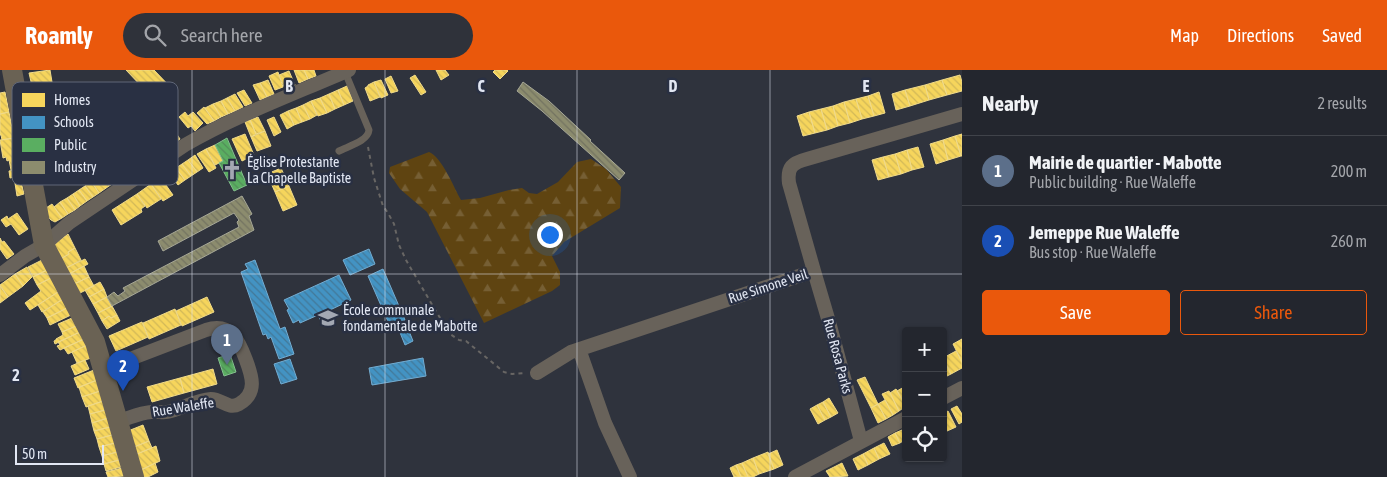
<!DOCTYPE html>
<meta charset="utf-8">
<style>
body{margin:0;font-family:"Asap Condensed",sans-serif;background:#2f323a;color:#f1f3f6}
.controls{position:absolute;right:15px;bottom:15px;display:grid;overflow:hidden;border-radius:5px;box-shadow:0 1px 4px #0004}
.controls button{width:45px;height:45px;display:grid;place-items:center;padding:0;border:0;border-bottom:1px solid #40434a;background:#23262e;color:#f1f3f6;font:25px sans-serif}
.scale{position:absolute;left:15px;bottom:12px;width:89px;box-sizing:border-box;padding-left:5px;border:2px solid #e2e7f3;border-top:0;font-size:14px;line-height:18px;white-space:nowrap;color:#e2e7f3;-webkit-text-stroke:4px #293043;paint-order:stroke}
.you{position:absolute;left:549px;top:164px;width:18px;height:18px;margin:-12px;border:4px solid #fff;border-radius:50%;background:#1a73e8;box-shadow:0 0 0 8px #1a73e833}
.badge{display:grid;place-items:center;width:32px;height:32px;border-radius:50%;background:#ea580c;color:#fff;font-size:16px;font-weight:700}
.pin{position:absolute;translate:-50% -41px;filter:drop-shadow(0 1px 2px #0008)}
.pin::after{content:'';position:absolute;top:26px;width:18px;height:15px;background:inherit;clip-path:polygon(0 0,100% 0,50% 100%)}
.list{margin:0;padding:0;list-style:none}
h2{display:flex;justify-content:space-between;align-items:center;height:65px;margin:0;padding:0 20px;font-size:21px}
h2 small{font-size:16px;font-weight:400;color:#a3a5aa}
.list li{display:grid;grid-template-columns:32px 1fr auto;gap:15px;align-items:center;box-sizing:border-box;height:70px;padding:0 20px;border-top:1px solid #40434a}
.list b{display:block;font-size:19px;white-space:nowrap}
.list p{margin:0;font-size:16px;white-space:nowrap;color:#a3a5aa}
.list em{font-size:16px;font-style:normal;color:#a3a5aa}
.actions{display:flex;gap:10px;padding:15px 20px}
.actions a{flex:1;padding:11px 0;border:1px solid #ea580c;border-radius:5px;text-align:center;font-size:18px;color:#ea580c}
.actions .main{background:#ea580c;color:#fff}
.icon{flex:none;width:28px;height:28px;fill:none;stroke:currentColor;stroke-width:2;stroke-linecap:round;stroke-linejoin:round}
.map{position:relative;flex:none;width:962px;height:407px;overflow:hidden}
header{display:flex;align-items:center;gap:30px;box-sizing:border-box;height:70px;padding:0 25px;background:#ea580c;color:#fff}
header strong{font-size:24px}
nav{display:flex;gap:28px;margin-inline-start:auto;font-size:18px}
.search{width:350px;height:45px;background:#2f323a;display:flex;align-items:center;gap:12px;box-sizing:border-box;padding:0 18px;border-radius:28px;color:#a3a5aa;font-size:19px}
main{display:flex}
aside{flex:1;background:#23262e}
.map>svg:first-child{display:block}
.forest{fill:url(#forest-firs)}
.homes{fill:url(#homes-back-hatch);stroke:#f0da89}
.schools{fill:url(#schools-back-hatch);stroke:#73acd1}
.public{fill:url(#public-back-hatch);stroke:#83bf8d}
.industry{fill:url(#industry-back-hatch);stroke:#a6a796}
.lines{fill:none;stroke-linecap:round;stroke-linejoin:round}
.path{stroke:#686664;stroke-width:2;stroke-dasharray:4 4;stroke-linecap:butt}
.lane{stroke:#68625a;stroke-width:7}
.street{stroke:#68625a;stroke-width:14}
.secondary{stroke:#6a6254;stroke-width:20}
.grid{fill:none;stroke:#e2e7f3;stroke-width:1;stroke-opacity:0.55}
.labels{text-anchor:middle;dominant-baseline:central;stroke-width:5;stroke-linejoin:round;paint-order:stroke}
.poi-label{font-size:14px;fill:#e2e7f3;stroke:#293043;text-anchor:start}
.street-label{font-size:14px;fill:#e2e7f3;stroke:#293043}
.key{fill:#293043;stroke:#606778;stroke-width:1}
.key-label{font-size:14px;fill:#e2e7f3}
.grid-label{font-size:16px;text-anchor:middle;font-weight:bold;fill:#e2e7f3;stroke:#293043;stroke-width:5;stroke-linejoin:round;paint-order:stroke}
</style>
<header>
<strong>Roamly</strong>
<div class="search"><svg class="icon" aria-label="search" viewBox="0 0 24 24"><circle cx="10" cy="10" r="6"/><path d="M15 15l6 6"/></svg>Search here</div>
<nav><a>Map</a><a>Directions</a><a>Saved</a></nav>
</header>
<main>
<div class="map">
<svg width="962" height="407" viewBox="0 0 962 407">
<defs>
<pattern id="forest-firs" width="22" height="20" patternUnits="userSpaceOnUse" patternTransform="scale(1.25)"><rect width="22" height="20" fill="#5f4411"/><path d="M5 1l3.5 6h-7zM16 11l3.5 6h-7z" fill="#765f34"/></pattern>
<pattern id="homes-back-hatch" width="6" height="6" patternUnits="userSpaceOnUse" patternTransform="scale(1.25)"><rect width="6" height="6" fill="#f6d55c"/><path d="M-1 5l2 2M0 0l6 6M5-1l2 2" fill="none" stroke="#d2b858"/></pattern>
<pattern id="schools-back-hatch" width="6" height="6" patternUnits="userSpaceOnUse" patternTransform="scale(1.25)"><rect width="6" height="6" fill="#4393c3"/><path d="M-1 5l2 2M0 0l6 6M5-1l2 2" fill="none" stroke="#437898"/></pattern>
<pattern id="public-back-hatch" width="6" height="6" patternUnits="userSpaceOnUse" patternTransform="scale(1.25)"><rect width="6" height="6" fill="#5aae61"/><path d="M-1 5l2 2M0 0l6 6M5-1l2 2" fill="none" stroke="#538e5a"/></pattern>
<pattern id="industry-back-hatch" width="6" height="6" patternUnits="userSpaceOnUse" patternTransform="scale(1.25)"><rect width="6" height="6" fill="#8c8c6e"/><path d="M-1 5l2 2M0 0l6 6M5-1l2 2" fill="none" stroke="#737361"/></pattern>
</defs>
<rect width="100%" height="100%" fill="#2f333d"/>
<path class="forest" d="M429,82C442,87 454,118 461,130L480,128L509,120L522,118L529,123L537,124L558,112L577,92L591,89L606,99L621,117L620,138L564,172L552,186L560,202V215L552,221L484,253L427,142L400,119L389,103L390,97Z"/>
<path class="homes" d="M50,0L52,12L32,16L29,3Z
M126,0H154L177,24L162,38Z
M294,0H304L308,9L299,13Z
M304,0H314L316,6L308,9Z
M436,0H445L449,5L441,10Z
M495,0H507L508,1L500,9L493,2Z
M289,1L295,15L285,19L279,5Z
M278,2L283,17L275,20L269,6Z
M415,5L426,22L421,25L410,8Z
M960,5L962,12V21L947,25L942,10Z
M391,6L398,21L391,23L385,9Z
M268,10L274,24L267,27L260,13Z
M381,10L388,25L381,28L374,12Z
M942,10L947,25L929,30L925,15Z
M374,12L380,27L370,31L365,18L368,16V15Z
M260,13L267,27L260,30L253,15Z
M925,15L929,30L910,36L905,20Z
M347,16L353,31L344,35L338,20Z
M244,20L252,33L245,36L237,23Z
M338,20L344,35L335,39L329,24Z
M905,20L910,36L896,40L892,24Z
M5,22L9,42L0,44V23Z
M879,22L885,43L874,46L868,26Z
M235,24L243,37L235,41L227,28Z
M329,24L335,39L327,43L320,28Z
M868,26L874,46L862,49L856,29Z
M227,28L235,41L228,44L221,31Z
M320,28L327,43L318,46L311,31Z
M856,29L862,49L850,53L844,32Z
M221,31L228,44L221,47L213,34Z
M311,31L317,45L310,49L303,35Z
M844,32L850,53L838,56L833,36Z
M213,34L221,47L214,51L205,38Z
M303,35L310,49L302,52L296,38Z
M833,36L838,56L827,60L821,39Z
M204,37L214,51L207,54L197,43Z
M296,38L302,52L294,55L288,41Z
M821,39L827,60L815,63L809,42Z
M288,41L294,55L287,59L280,45Z
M9,42L14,68L2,70L1,65H0V44Z
M185,42L188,46L193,42L203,53L195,61L191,56L188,58L179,47Z
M809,42L815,63L803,66L797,46Z
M258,47L265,61L256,64L250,50Z
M274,47L281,62L274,66L267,50Z
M250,50L256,64L251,67L245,52Z
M172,57L180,69L173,74L164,63Z
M265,61L271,76L257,81L251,67Z
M245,64L254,85L242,91L232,69Z
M962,64V86H961L955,66Z
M955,66L961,86L948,90L943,70Z
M14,68L20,99L11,100L9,90L7,91L6,87L3,88L0,70Z
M943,70L948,90L936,94L930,74Z
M215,75L223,91L215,95L206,79Z
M918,77L924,97L912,100L907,80Z
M206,79L216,98L209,102L197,84Z
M907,80L912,100L901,104L895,84Z
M895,84L901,104L889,107L883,87Z
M195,85L203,98L197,102L188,90Z
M883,87L889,107L878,110L872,90Z
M188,90L197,102L191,106L182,94Z
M182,94L191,106L185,110L176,98Z
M108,95L117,111L109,116L99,102Z
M176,98L185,110L178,115L169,102Z
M281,98L289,116L275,122L267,104Z
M20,99L22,105L10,108L9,101Z
M22,105L23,112H21L24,124L17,126L14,107Z
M101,105L109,116L99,123L91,111Z
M161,108L173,125L163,131L151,114Z
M91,111L99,123L93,127L85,116Z
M151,114L161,129L147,138L137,124Z
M85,116L93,127L87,131L79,120Z
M289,116L297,135L283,141L275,122Z
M79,120L87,131L80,136L73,124Z
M73,124L80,136L75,140L67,128Z
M137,124L145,136L141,139L142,142L121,155L112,140Z
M67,128L75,140L68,144L60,132Z
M60,132L68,144L62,148L54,137Z
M52,134L62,148L55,152L51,150L47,146L46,138Z
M17,143L28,159L19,165L11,154L6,157L1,150L7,146L8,149Z
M68,164L75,178L68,182L69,184L60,189L54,177L56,173Z
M0,168L2,172L4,171L14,184L7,189L0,179Z
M75,178L81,190L66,198L61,189L69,184L68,182Z
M85,189L88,194L69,204L66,198Z
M42,190L47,200L33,207L28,197Z
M84,196L89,207L74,214L69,204Z
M27,197L32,207L23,216L15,204Z
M47,200L51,208L37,215L33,207Z
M15,204L23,216L8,227L0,215Z
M89,207L94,216L80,223L74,214Z
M51,208L58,222L30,240L25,233L41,221L37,215Z
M100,212L104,219L89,227L85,220Z
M0,216L8,227L0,233Z
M104,219L107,227L93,234L89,227Z
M58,222L63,229L42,242L38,235Z
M107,227L112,236L98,243L93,234Z
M207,227L214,242L182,256L176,241Z
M63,229L67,238L47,248L43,242Z
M112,236L117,245L111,248L109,246L102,251L98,243Z
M67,238L71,245L50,255L47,248Z
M175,239L181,255L149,269L143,253Z
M117,245L120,251L107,259L102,251L109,246L111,248Z
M72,248L76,256L62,262L58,254Z
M142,252L148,267L116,281L109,266Z
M76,256L80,262L55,274L54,271L56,270V269L63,265L62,262Z
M80,262L84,269L60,280L57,276L60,275L58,272Z
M84,269L87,275L68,284L64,278Z
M962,269V292L953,274Z
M87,275L91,288L77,293L72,282Z
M956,281L962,292V298L951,304L943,288Z
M943,289L951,304L943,308Z
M85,290L89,299L75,305L71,296Z
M213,299L217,314L184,323L180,308Z
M94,300L97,310L78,318L74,308Z
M865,307L878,334L871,338L857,310Z
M180,308L184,323L152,332L147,317Z
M97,310L100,321L82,327L79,317Z
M904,317L906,320V336L897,321Z
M896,319L906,336L899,341L890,323Z
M100,321L103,331L86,337L82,327Z
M889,321L899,341L893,345L882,324Z
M829,328L838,343L831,347L823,332Z
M885,330L893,345L886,349L878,334Z
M103,331L105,340L90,344L88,336Z
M823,332L831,347L825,350L817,335Z
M878,334L886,349L878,353L871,338Z
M817,335L825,350L818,354L810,339Z
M957,336L962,344V352L959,354L951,339Z
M105,340L108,348L92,353L90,344Z
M948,341L956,357L947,361L943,353V344Z
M108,348L110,357L94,361L92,353Z
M143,355L149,371L134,377L128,361Z
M110,357L112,365L97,369L94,361Z
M902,360L906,366V369L900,373L895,363Z
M895,363L900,373L892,376L888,367Z
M112,365L115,373L99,377L97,369Z
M149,371L152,378L137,384L134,377Z
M115,373L117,382L102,386L99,377Z
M884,373L890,384L879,389L874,378Z
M156,376L160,391L141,400L137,384Z
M874,378L879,389L868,395L863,384Z
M777,380L783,395L774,399L768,384Z
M117,382L119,390L104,394L102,386Z
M768,382L774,399L759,404L753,388Z
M863,384L868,395L858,400L853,389Z
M753,388L759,404L753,407H748L742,393Z
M119,390L121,397L106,401L104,394Z
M155,393L158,402L148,407H143L141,400Z
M742,393L748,407H741L736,395Z
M842,393L848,406L830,407L826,401Z
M736,395L741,407H734L730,398Z
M122,398L124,406L108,407L106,402Z"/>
<path class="schools" d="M369,179L375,194L350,205L343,190Z
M255,190L280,259L285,257L294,284L279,289L271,267L268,269L266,264L263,265L241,202L248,199L245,194Z
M383,199L405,250L390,256L368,206Z
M339,205L351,230L330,240L333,246L321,251L318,245L300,253L299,250L293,253L287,240L289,239L284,230Z
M405,251L413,271L405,275L397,255Z
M423,288L426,306L372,315L369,298Z
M290,289L297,309L281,314L274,294Z"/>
<path class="public" d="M227,68L247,115L234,121L219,93L223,91L215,75Z
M230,284L236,302L224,306L218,288Z"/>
<path class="industry" d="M523,12L549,31L591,70L590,71L625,103L619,110L542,41L517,21Z
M242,126L252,144L249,146L254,160L112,236L107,227L114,222L118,226L125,221L123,218L239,157L237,152L239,150L234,143L163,181L158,171Z"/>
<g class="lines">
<path class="path" d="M368,77L374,108L383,136L388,143L394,154L399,175L406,190L434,238L450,264L459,270L466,271L504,302L512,304L524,303"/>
<path class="lane" d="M339,81C349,76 368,71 369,60L345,2"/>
<path class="street" d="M814,201L829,252L861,371
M0,205L25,186L44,175L69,153L185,75C237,45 294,24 349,0
M579,279L605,353L630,407
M104,299L206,260C231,252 239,271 246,290C252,306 258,323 239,334C228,340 222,329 211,329C196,330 181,339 167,342C162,343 157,341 151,342C140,343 129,348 118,351
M537,303L571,282L814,201L789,113C787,97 792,93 807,89L962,44
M943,328L962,318
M795,407L906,348"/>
<path class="secondary" d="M12,0L44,175L95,272L134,407"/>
</g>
<path class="grid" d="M192,0V407M385,0V407M577,0V407M770,0V407M0,204H962"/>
<defs>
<symbol id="church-bare" viewBox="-9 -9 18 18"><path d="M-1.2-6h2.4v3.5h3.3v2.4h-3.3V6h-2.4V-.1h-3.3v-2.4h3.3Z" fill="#a3a8b3" stroke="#293043" stroke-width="2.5" paint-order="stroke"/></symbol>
<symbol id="school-bare" viewBox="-9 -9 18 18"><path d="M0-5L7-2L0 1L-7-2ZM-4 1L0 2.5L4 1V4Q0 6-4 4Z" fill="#a3a8b3" stroke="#293043" stroke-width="2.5" paint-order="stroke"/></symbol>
</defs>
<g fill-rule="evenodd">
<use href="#church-bare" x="218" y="86" width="28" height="28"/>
<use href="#school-bare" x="314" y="234" width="28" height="28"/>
</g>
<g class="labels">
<g class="poi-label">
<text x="247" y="92">Église Protestante<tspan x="247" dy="16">La Chapelle Baptiste</tspan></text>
<text x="343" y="240">École communale<tspan x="343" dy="16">fondamentale de Mabotte</tspan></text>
</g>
<g class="street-label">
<text transform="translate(768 216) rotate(-18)">Rue Simone Veil</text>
<text transform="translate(838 286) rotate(75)">Rue Rosa Parks</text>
<text transform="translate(183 337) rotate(-9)">Rue Waleffe</text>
</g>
</g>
<rect x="12" y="12" width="166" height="103" rx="8" class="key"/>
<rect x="22" y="23" width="23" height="14" fill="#f6d55c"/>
<rect x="22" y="46" width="23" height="13" fill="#4393c3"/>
<rect x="22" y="68" width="23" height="14" fill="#5aae61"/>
<rect x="22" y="91" width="23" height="13" fill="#8c8c6e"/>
<g class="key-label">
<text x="54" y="35">Homes</text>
<text x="54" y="57">Schools</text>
<text x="54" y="80">Public</text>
<text x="54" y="102">Industry</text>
</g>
<g class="grid-label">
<text x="289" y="22">B</text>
<text x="481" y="22">C</text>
<text x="673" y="22">D</text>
<text x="866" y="22">E</text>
<text x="16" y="311">2</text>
</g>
</svg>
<div class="controls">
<button>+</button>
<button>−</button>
<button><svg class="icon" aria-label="locate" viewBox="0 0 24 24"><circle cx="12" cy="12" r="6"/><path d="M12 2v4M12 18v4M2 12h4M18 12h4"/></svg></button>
</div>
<div class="scale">50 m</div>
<div class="you"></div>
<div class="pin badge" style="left:227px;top:295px;background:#5c6f8a">1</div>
<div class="pin badge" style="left:123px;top:321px;background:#1a4fb4">2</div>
</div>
<aside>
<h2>Nearby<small>2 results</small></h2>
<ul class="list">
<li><span class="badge" style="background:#5c6f8a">1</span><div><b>Mairie de quartier - Mabotte</b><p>Public building · Rue Waleffe</p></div><em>200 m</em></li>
<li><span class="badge" style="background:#1a4fb4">2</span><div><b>Jemeppe Rue Waleffe</b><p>Bus stop · Rue Waleffe</p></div><em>260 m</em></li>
</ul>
<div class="actions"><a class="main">Save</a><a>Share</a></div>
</aside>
</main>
